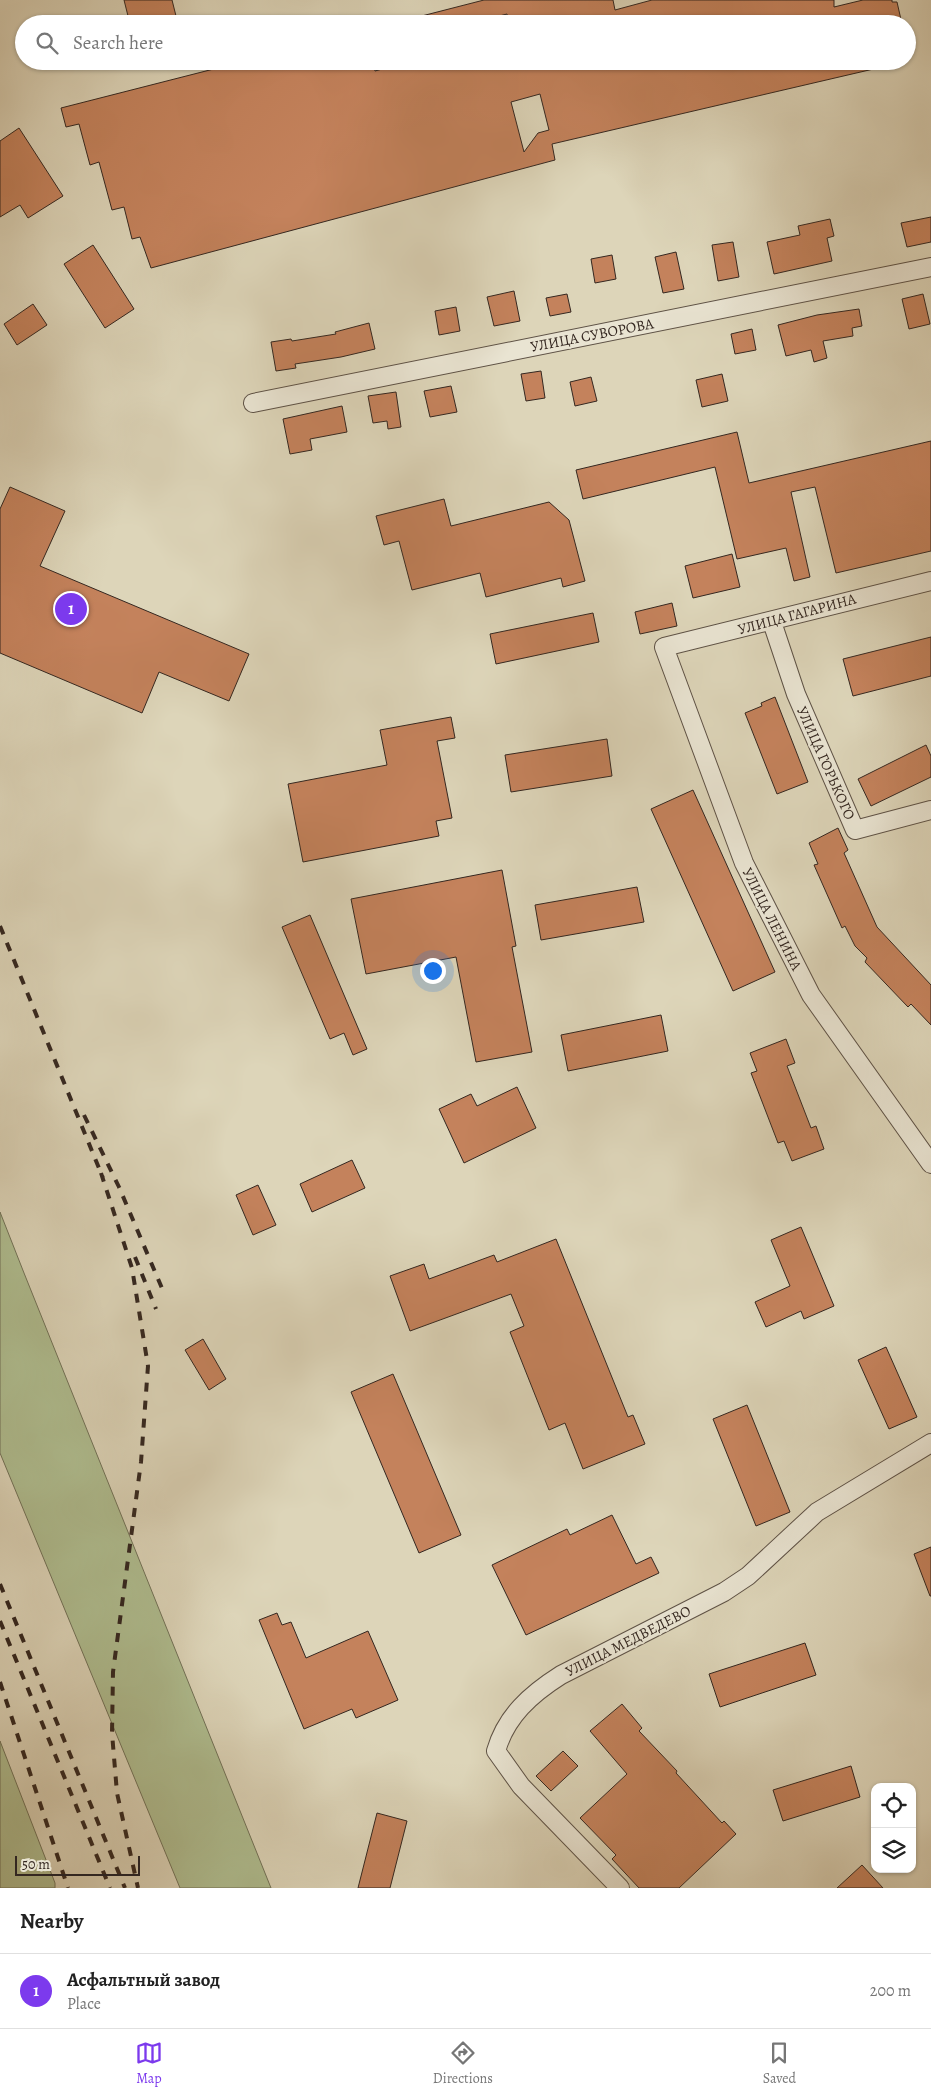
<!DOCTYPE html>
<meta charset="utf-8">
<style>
body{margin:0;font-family:Alegreya,serif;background:#f2f2f2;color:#222}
.controls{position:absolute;right:15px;bottom:15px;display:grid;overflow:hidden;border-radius:10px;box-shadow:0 1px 4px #0004}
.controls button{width:45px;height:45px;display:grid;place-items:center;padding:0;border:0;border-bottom:1px solid #e0e0e0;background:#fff;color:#222;font:25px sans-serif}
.scale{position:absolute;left:15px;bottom:12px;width:125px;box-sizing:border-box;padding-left:5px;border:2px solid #342720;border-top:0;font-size:14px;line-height:18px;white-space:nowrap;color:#342720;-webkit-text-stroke:4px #e9e4d2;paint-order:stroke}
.you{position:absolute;left:432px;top:970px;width:18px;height:18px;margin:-12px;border:4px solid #fff;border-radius:50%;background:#1a73e8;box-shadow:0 0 0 8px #1a73e833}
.badge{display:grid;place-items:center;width:32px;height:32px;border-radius:50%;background:#7c3aed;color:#fff;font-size:16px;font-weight:700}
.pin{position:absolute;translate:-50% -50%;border:2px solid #fff;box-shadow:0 1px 5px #0006}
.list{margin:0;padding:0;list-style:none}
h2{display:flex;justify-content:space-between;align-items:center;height:65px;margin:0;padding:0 20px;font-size:21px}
h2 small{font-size:16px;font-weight:400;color:#767676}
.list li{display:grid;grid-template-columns:32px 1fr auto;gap:15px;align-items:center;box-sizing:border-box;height:75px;padding:0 20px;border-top:1px solid #e0e0e0}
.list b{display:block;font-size:19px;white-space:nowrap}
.list p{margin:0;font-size:16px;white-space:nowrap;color:#767676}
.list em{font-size:16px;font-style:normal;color:#767676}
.icon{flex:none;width:28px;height:28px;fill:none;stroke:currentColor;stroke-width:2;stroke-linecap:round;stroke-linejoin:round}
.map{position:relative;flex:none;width:931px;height:1888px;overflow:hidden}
.search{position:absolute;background:#fff;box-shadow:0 1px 4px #0004;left:15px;right:15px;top:15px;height:55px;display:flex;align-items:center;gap:12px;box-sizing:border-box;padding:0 18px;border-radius:28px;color:#767676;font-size:19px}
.sheet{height:140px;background:#fff}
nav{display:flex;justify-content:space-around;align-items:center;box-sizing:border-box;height:70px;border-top:1px solid #e0e0e0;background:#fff;font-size:14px;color:#767676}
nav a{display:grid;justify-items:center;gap:2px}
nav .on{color:#7c3aed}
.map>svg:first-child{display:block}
.green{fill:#afbd90;stroke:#727258}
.building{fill:#c4825c;stroke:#342720;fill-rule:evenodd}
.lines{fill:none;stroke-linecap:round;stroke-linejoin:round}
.minor-casing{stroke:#5e5246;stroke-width:20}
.minor{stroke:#e9e4d2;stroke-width:18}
.rail{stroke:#342720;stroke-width:4;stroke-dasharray:9 9;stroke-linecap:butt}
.labels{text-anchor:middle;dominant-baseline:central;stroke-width:4;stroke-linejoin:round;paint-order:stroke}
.street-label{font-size:15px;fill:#342720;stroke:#e9e4d2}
</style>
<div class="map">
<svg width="931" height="1888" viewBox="0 0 931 1888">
<rect width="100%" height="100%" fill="#ddd5b9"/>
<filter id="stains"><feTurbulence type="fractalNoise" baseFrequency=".004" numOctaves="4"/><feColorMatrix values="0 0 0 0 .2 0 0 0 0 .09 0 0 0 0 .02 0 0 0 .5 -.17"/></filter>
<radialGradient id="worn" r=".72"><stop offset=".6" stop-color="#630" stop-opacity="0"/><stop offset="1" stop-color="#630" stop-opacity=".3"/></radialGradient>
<path class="green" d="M0,1212L24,1273L271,1888H180L0,1453Z
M0,1741L55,1883V1888H0Z"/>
<path class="building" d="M124,0H172L177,20L161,24H130Z
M484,0H613L615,10L652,0H834V7L863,0H892V2H897L902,24H717L716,17L691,24H508L507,14L469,24H411L410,19Z
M245,61H373L375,71L412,61H597L598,66L616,61H797L798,69L829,61H882V67L552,144L555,160L151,268L140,237L132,239L124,207L112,210L99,162L90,165L79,124L66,127L61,108ZM540,94L549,130L538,133L524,152L511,102Z
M19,128L63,196L28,218L20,205L0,217V141Z
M931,217V242L907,247L901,223Z
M830,219L834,236L827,238L832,261L774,274L767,242L800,235L798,226Z
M733,242L739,277L718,281L712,245Z
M93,245L134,309L105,328L64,264Z
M676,252L684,289L663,293L655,257Z
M612,255L616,279L595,283L591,259Z
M514,291L520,321L494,326L487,297Z
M567,294L571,312L550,316L546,298Z
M923,294L930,324L909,329L902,299Z
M33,304L47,325L17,345L4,324Z
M456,307L460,331L439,335L435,311Z
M859,309L862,326L852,328L853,336L823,341L827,358L814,362L811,350L786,356L778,325L817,315Z
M369,323L375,349L341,357L295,364L296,368L276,371L271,342L291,339L292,341L336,334L335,332Z
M752,329L756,350L735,354L731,334Z
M541,371L545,398L526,401L521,374Z
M722,374L728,401L702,407L696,380Z
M591,377L597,401L575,406L570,382Z
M451,386L457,412L430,417L424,391Z
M396,392L401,427L388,429L387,421L373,423L368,396Z
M342,406L347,432L310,439L312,450L290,454L283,419Z
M737,432L749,483L931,441V551L836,573L815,487L791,492L810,577L794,581L786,548L737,559L715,467L583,499L576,470Z
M10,487L65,511L40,566L249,654L229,701L159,672L142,713L0,653V509Z
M444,499L451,526L549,502L569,520L585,581L563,587L561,578L486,597L480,573L412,590L399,541L384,545L376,516Z
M732,554L740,587L693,598L685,566Z
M672,603L677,626L640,634L635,612Z
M593,613L599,642L496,664L490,634Z
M931,637V676L853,696L843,659Z
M775,697L808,782L777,794L745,713L762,706L761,703Z
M451,717L455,738L437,741L452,818L436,821L439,836L303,862L288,784L387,765L380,730Z
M607,739L612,776L511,792L505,755Z
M926,745L931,756V777L871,806L858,779Z
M693,790L775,972L733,991L651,809Z
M838,828L848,850L844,853L877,927L931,985V1025L911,1004L908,1007L865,962L867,958L855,946L845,926L842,928L814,865L818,864L809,843Z
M502,870L516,946L512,947L532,1052L476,1062L456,957L366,974L351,899Z
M637,887L644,922L541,940L535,905Z
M310,915L367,1049L353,1055L344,1033L330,1039L282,927Z
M661,1015L668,1051L568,1071L561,1035Z
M786,1039L795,1063L787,1066L811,1128L816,1126L824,1149L792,1161L784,1141L778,1143L751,1073L757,1071L750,1053Z
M517,1087L536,1128L464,1163L439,1109L471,1094L477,1106Z
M352,1160L365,1188L312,1212L300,1184Z
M258,1185L276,1225L253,1235L236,1195Z
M801,1227L834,1306L804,1319L801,1311L766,1327L755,1302L790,1286L771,1240Z
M556,1239L628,1417L633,1415L645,1444L583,1469L565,1423L549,1430L510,1332L524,1326L511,1294L410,1331L390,1276L424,1264L429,1279L494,1255L497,1262Z
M203,1339L226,1379L209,1390L185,1350Z
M886,1347L917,1417L889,1429L858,1360Z
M393,1374L461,1535L419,1553L351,1392Z
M747,1405L790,1512L756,1526L713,1419Z
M612,1515L636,1564L651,1557L659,1573L526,1635L492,1565L567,1529L570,1535Z
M931,1547V1596H930L914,1554Z
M277,1613L282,1625L291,1622L306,1658L368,1631L398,1700L356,1718L352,1709L304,1729L259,1620Z
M805,1643L816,1675L720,1707L709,1674Z
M622,1704L642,1728L639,1731L677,1771L676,1773L722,1823L724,1821L736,1834L679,1888H639L612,1859L616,1855L580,1818L627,1774L590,1731Z
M563,1751L578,1766L551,1791L536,1776Z
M851,1766L860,1797L783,1821L773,1790Z
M377,1813L407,1821L390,1888H358Z
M862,1865L883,1888H837Z"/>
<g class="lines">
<defs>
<path id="minor" d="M253,403L931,267
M931,581L664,647L744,863L811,995L931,1164
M772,622L796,694L855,830L931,810
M620,1888L521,1786L496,1751C506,1716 531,1694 561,1675L724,1592L748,1576L817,1512L931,1443"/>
</defs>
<use href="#minor" class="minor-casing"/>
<use href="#minor" class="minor"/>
<path class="rail" d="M0,926L103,1178
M84,1115L119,1187L164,1293
M101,1173L132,1268L148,1366L141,1462L113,1672L112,1733L117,1793L138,1888
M135,1257L156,1309
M0,1584L125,1888
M0,1621L110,1888
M0,1682L68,1888"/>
</g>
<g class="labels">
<g class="street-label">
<text transform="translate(592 335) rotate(-11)">УЛИЦА СУВОРОВА</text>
<text transform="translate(797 614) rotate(-15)">УЛИЦА ГАГАРИНА</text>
<text transform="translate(826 763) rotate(66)">УЛИЦА ГОРЬКОГО</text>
<text transform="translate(772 919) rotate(63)">УЛИЦА ЛЕНИНА</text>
<text transform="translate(628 1641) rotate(-27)">УЛИЦА МЕДВЕДЕВО</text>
</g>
</g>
<rect width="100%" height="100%" filter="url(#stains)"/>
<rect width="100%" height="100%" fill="url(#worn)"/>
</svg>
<div class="controls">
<button><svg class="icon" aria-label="locate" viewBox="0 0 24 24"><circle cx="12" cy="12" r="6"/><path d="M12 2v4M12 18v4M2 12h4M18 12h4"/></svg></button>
<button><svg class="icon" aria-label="layers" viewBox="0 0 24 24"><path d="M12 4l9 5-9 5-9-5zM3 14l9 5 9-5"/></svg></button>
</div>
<div class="scale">50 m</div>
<div class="you"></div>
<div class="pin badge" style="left:71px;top:609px">1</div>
<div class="search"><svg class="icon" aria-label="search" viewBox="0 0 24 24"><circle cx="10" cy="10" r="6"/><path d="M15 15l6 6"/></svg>Search here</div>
</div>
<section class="sheet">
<h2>Nearby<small></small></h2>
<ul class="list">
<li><span class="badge">1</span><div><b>Асфальтный завод</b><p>Place</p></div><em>200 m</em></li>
</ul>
</section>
<nav>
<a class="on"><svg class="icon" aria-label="map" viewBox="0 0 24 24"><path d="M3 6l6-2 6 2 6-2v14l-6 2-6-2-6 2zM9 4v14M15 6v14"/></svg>Map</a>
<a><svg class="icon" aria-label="directions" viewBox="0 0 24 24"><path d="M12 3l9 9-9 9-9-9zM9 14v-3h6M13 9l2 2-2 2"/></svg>Directions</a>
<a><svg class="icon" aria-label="saved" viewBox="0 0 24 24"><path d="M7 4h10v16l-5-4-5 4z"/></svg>Saved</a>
</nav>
